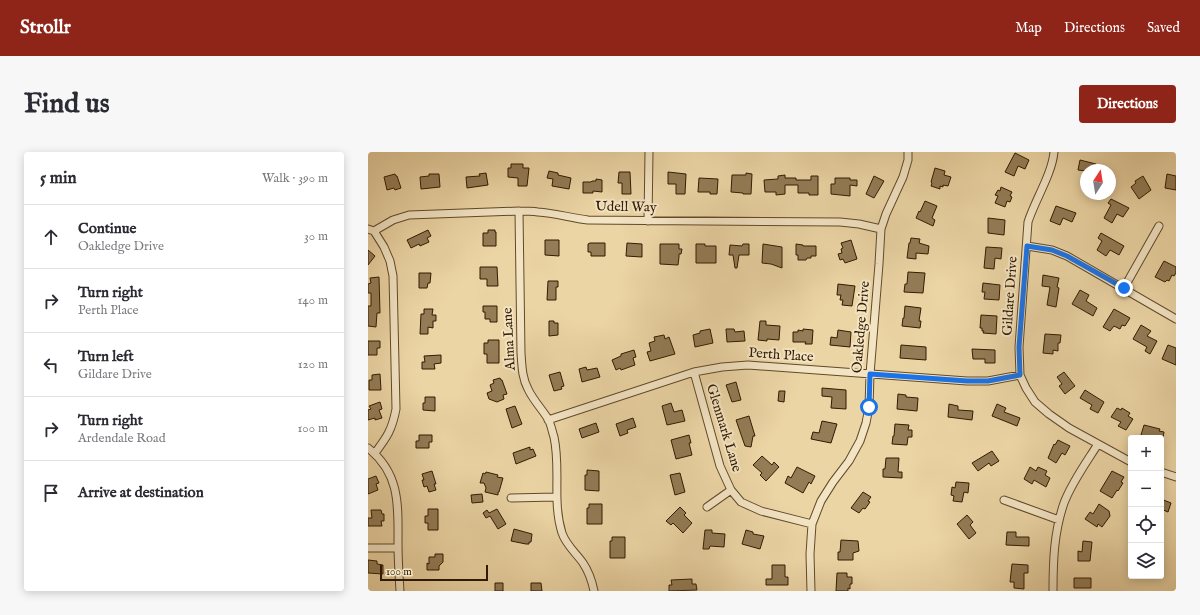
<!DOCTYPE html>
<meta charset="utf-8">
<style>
body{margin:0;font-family:"IM FELL English",serif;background:#f7f7f7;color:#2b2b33}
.controls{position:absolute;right:12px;bottom:12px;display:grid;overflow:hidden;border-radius:4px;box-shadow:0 2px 10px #0003}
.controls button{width:36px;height:36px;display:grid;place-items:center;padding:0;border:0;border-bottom:1px solid #e1e1e2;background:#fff;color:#2b2b33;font:20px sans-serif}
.compass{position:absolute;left:712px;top:12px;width:36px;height:36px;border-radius:50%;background:#fff;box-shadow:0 2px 10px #0003;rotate:12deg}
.scale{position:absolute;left:12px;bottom:10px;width:108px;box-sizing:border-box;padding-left:4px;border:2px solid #321b00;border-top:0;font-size:11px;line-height:14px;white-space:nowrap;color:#321b00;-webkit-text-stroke:3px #f3e4c4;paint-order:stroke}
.stop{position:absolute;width:12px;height:12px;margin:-9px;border:3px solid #1a73e8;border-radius:50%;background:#fff}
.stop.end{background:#1a73e8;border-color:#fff;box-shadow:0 1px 4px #0008}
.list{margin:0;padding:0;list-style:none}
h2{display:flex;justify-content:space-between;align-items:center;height:52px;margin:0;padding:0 16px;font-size:17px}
h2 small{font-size:13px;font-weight:400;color:#7c7c81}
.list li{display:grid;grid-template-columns:26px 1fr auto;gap:12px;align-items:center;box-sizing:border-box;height:64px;padding:0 16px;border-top:1px solid #e1e1e2}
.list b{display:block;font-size:15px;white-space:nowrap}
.list p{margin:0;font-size:13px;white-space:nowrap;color:#7c7c81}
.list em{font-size:13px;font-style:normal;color:#7c7c81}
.icon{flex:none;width:22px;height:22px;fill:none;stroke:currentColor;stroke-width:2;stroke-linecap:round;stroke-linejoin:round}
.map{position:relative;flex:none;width:808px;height:439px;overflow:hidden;border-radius:4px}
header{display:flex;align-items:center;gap:24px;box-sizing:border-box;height:56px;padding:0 20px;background:#8f2418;color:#fff}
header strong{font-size:19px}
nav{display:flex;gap:22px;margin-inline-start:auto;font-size:14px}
.intro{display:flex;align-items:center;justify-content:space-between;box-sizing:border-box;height:96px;padding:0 24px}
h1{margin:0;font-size:28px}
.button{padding:10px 18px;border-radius:4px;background:#8f2418;color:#fff;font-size:14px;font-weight:700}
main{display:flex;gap:24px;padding:0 24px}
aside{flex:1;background:#fff;border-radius:4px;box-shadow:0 2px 10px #0003}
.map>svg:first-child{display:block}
.building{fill:#937c56;stroke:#321b00}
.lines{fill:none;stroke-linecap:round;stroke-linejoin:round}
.minor-casing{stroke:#604a29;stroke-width:9}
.minor{stroke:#f3e4c4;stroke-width:7}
.route{stroke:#1a73e8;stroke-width:5}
.labels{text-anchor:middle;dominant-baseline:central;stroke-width:4;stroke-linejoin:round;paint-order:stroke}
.street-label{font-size:14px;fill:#321b00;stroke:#f3e4c4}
</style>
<header>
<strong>Strollr</strong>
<nav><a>Map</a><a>Directions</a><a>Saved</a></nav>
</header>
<div class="intro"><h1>Find us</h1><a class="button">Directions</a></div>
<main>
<aside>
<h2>5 min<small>Walk · 390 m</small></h2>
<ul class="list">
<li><svg class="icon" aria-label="ahead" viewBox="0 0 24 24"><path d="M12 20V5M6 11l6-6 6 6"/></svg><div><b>Continue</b><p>Oakledge Drive</p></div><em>30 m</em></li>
<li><svg class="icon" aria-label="right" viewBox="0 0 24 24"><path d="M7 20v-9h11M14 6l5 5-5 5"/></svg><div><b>Turn right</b><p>Perth Place</p></div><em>140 m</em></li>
<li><svg class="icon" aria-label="left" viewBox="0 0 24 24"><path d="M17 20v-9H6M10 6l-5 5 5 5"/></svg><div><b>Turn left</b><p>Gildare Drive</p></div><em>120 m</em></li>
<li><svg class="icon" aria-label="right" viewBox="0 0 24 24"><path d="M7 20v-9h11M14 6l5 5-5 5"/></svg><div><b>Turn right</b><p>Ardendale Road</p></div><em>100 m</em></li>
<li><svg class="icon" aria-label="arrive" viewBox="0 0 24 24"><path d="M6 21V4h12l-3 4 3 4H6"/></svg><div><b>Arrive at destination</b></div></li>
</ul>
</aside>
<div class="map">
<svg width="808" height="439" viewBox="0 0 808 439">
<rect width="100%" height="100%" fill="#ecd5a5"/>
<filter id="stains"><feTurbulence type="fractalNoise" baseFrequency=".005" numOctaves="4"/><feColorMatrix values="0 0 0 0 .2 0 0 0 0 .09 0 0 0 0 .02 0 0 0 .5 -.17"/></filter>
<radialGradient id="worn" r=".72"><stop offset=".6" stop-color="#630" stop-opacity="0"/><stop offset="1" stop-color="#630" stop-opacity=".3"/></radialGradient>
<path class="building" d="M647,1L661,8L657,17L650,14L646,24L637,20Z
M712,8L728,12L726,18H718V19L710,18Z
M143,12H155V16H161L159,34H150V26L140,25V16H143Z
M567,16L577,19L576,23L583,25L580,34L575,33V35L572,34V37L563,34L564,31L563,30Z
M181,19L190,21V23L203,26L201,37L184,34L185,27L179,26Z
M251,20H262L263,42H254V31H250Z
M300,20L318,22L317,42H308V32H300Z
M118,21L120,33L99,36L98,25L112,24L111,22Z
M378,21L384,22L383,42H375V41L363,40L364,23H378Z
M27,22L28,24H29L33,36L27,38L26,36L19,38L16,25Z
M61,22H71L72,35L53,37L52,25L61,24Z
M799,22L808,24V38L797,36Z
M417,23V26H428V28H443V24H450V43H441V41H430V33H417V42L408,43V40H397L396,28L410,27V24Z
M506,24L516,29L506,46L498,42Z
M775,24L783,38L771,47L763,35L768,31L767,29Z
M331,26L350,27L349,42H342V40H330Z
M467,26H482V28H489V34L482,33V44L463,42V32H467Z
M228,27L234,28V40L225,39V41H215V30H223L224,29H228Z
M633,35L644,40L642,44L644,45L642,50L639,49L637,55L627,51L630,44L627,43L630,38L632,39Z
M743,47L761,56L755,65L749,62L744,71L736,66L743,53L740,51Z
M557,49L569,54L564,66L567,68L565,74L548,66L551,59L552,60Z
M688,54L708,61L704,70L695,66L692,73L682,69Z
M620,66L637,68L636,83L620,81Z
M60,78L63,84L59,86L61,90L52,94L51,92L43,96L39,88Z
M120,78H127V80H128V94H115V81H120Z
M733,81L756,94L751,103L742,98L738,104L729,98L734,89L730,86Z
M543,86L552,87L551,91L561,94L560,102L548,101V107L539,106L541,91H542Z
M177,88H191V104L177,103Z
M483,88L489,107L477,111L475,107L472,108L470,102L474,101L473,97L475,96L473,91Z
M222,91H237V104H223V100H220V92Z
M259,91L274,92V105L258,104Z
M292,92H311V97H314L313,102H311V105L310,113L292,112Z
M328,92H337V94H348V111H328Z
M375,92H381V103H371L369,116H367L365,103H361L362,93L374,94Z
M395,92L414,95V116L403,112L394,111Z
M428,92L435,93V94H448V104H443V106H439L438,108H430V103H428Z
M618,95L634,96L633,107L627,106L626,117L616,116Z
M0,98L7,104L0,113Z
M796,109L808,115V121L806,124L804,123L801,129L799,128L797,130L787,125Z
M112,115H129L130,134H119V127H112Z
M540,120L557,121L555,141L536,140L537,132H539Z
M51,121H63L62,131H60L59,136H51Z
M675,123L691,126L689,135L691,136L688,155L679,153L682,135L674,134Z
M11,125L12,161H9L8,175L0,174V154H3V141H0V132L3,131L2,126Z
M180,129H190V135H188V148H179Z
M615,131L632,133L631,148L616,147L617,140H614Z
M470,132L487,134L484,154L474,153L475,148H472L473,143H469Z
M712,138L721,143L718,149L729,156L725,164L704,152Z
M115,154H129V170H122V167H117V160H115Z
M537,154L553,156L551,169H553L552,176L534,174L535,166H536Z
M56,157H65L64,163H68V169H65V176L60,175V182H52L53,162H56Z
M746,157L762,166L757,174L754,173L752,177L746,174L742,179L735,175Z
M613,163L629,164L628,182L615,181L616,179H614V176H612Z
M181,169H186V171H190V183L181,184Z
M392,169H398V173L412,174L411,188L399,187V189L390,188Z
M773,173L783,179L779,184L789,189L782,202L777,199L779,195L765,187Z
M342,177L345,191L327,195L325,183L332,181V179Z
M358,177H366L367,180L376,179L377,189L359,190Z
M435,177L445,178L444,192H437L438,190H425V180H430V178L435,179Z
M470,178L483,180L482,195L462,193L463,185L469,186Z
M677,182L693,183L692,191H690V199L685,198V202L675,201Z
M296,183L297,187L301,185L307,202L282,209L279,200L283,199L281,191L287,189L286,185Z
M120,188H131V211H119V202H116V191H120Z
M0,189H12V196H9V203H0Z
M533,193L558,195V208L532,206Z
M800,193L808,196V213L794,207Z
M604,197L627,198V211H617V207H605Z
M266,198L268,205L265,206L267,213L253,218L252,216L248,218L244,208L253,204V202Z
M73,203V211L66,212L67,217H54V210H57L56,204Z
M218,215L219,218L229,216L232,225L214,230L211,217Z
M192,220L196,234L193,235L194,237L186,239L181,223Z
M696,220L707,234L697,242L691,234L694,232L689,225Z
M12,222L13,238H1V228H4V223Z
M132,226L133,228H134L139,242L135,243L136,247L129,250L121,247L119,241L124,239L122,233L126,231L125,228Z
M368,230L373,248L364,250L358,233Z
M454,236L478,238V257L463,256L464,245L454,244Z
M717,238L736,250L730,261L722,257L724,253L712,246Z
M411,239H417L416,250L410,249Z
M530,242L538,243V245L550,246L549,259L529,257Z
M57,245H67V259L55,258V251H57Z
M12,250L14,257L11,258L14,266L7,268V266L0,268V258L3,257L1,254Z
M303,251L306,260L314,258L317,269L299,273L294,254Z
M581,252L590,254V258L605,259L604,268L580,265Z
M629,252L638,256L636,260L652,266L649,274L624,264Z
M147,254L154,272L144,276L138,257Z
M749,256L753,258L754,256L762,261L760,264L765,267L758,278L750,274L753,270L743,265Z
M381,264L387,284H385L383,295L377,294L368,268Z
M265,266L268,275L259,278L260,281L252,284L248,272Z
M454,269L469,272L463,291L443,287L445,280L451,281Z
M228,271L231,280L214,286L211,277Z
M527,272L541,273L540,278H544V285H540L539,293L524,292L525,284H526Z
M776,273L792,277L791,279L796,280L795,286H783L773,283Z
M51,283H64V290H61V296H48V289H51Z
M321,283L323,291H321L324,303L308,307L303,288Z
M690,288L702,294L697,303L694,301L688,311L680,306L686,292L687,293Z
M162,295V298L165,297L168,304L148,312L145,301Z
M624,299L631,309L623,314L621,311L610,319L604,311Z
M394,304L404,313L406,310L411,315L398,329L392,323L394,321L385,313Z
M518,306H531L530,320H534V326L515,325V317H517Z
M429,315L447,324L443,332L441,330L435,341L417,331L420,324L423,326Z
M662,315L668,319L670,315L679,319L677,323L682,326L678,335L666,328L664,332L656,327Z
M219,318L231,319V339L217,338V323H219Z
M64,319L68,332H66L68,338L61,340L59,334L56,335L54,328H56L54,322Z
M744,319L756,325L753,330L755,331L750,339L749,338L744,346L732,339Z
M118,320L130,323L129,325L135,326L131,340H130V343L117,340L118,336L116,331H112L115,321L117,322Z
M312,321L317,340L307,343L302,323Z
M8,324L11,331L8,332L10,338L0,342V327Z
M588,330L601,331L600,341L596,340L594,350L585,349L586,344L583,343L584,335L587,336Z
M495,340L503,345L500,349L502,350L497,357L495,356L491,361L483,356Z
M114,342L115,350L104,351L103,343Z
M793,347L803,351L800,360L793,357Z
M221,352H234V372H219V356H221Z
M731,352L741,359L742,364L734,375L730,372L729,375L717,367L722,360L725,362Z
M312,355L318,361L316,363L324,371L315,381L305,371L303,373L298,369Z
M60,357H70V378H60V371H57V364H60Z
M129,357L138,372L130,377L122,364L118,366L115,361L119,358L121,361Z
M3,358H13L14,362H16V369H13L14,374H0V366H4Z
M599,363L605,370L602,373L608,381L601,387L589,372Z
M146,377L164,382L163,390H161V392H158L143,389Z
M337,378H344V381L357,382L356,395L342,394L341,397H335Z
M378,378L385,380V382L396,384L392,397L374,392Z
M639,380H648V385H661V394L638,393Z
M244,385H257V406H242V389H244Z
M473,388L490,389L491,399L485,401V408H470V400H472Z
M715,389L724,390L722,409H710V399L714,400Z
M67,402H75V410L71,414V418H59V411L61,412V405H67Z
M0,408L9,409V412L15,413V422L0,421Z
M644,412L660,413V421H656V437L646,436V430H642Z
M404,413H417V425H420V433H398V427H404Z
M469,421H479V425H484V432H482V437L480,436V439H468Z
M706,426H723V436H706Z
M324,427V432H328L329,438L301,439V433H304L303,428Z
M127,431H135V439H127Z
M163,431H173L174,439H163Z"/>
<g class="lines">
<defs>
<path id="minor" d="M686,0C684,22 667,48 660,70L651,195L652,223L658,236L667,250L681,262L701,276L763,310
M151,59L153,201C154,214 154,226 160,237C165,248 174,257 180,267C183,272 184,279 186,285C193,317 184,349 194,381C198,393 208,401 215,411C221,420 224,429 226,439
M280,69L281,0
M0,77L6,79L16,95L22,109L25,124L28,257C24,278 19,285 7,301
M6,79L25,68L41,63L151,59C157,59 163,59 170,60C187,61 203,66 220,68L472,70L491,72L513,77
M659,94L684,98L699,104L808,167
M756,136L791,74
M326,220L352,314L363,338L373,350L393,359L444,372
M180,268L326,220L354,215L380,213L599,229H620L652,223
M0,296C33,322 30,355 30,392C30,408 31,423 32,439
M793,320L808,325
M143,346L188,345
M636,348L691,368
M339,355L363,338
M0,396H30
M443,439L442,402L444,372L453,349L465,330L481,309L492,289L498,271L501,255L502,222L511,112L513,77L518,62L535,25L540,8V0
M685,439C685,409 686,380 696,351C704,330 718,311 730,292"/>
</defs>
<use href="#minor" class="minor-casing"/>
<use href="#minor" class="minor"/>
</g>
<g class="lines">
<path class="route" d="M501,255L502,222L599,229H620L652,223L651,195L659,94L684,98L699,104L756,136"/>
</g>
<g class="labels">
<g class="street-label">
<text transform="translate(258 55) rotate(1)">Udell Way</text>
<text transform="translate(642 144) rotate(-86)">Gildare Drive</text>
<text transform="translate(493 175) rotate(-85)">Oakledge Drive</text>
<text transform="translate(141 187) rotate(-93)">Alma Lane</text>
<text transform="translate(413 203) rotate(4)">Perth Place</text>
<text transform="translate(356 276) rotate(73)">Glenmark Lane</text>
</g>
</g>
<rect width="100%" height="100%" filter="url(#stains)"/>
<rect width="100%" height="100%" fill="url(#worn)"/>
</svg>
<div class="controls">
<button>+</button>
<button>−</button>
<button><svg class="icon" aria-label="locate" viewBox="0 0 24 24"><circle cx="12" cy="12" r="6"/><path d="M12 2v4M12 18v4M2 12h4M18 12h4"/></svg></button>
<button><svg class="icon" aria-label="layers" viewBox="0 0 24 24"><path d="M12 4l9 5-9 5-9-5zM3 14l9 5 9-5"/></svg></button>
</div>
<svg class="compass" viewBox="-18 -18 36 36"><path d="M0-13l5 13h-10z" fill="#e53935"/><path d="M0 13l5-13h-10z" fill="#7c7c81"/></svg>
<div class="scale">100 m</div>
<div class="stop" style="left:501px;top:255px"></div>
<div class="stop end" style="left:756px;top:136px"></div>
</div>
</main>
